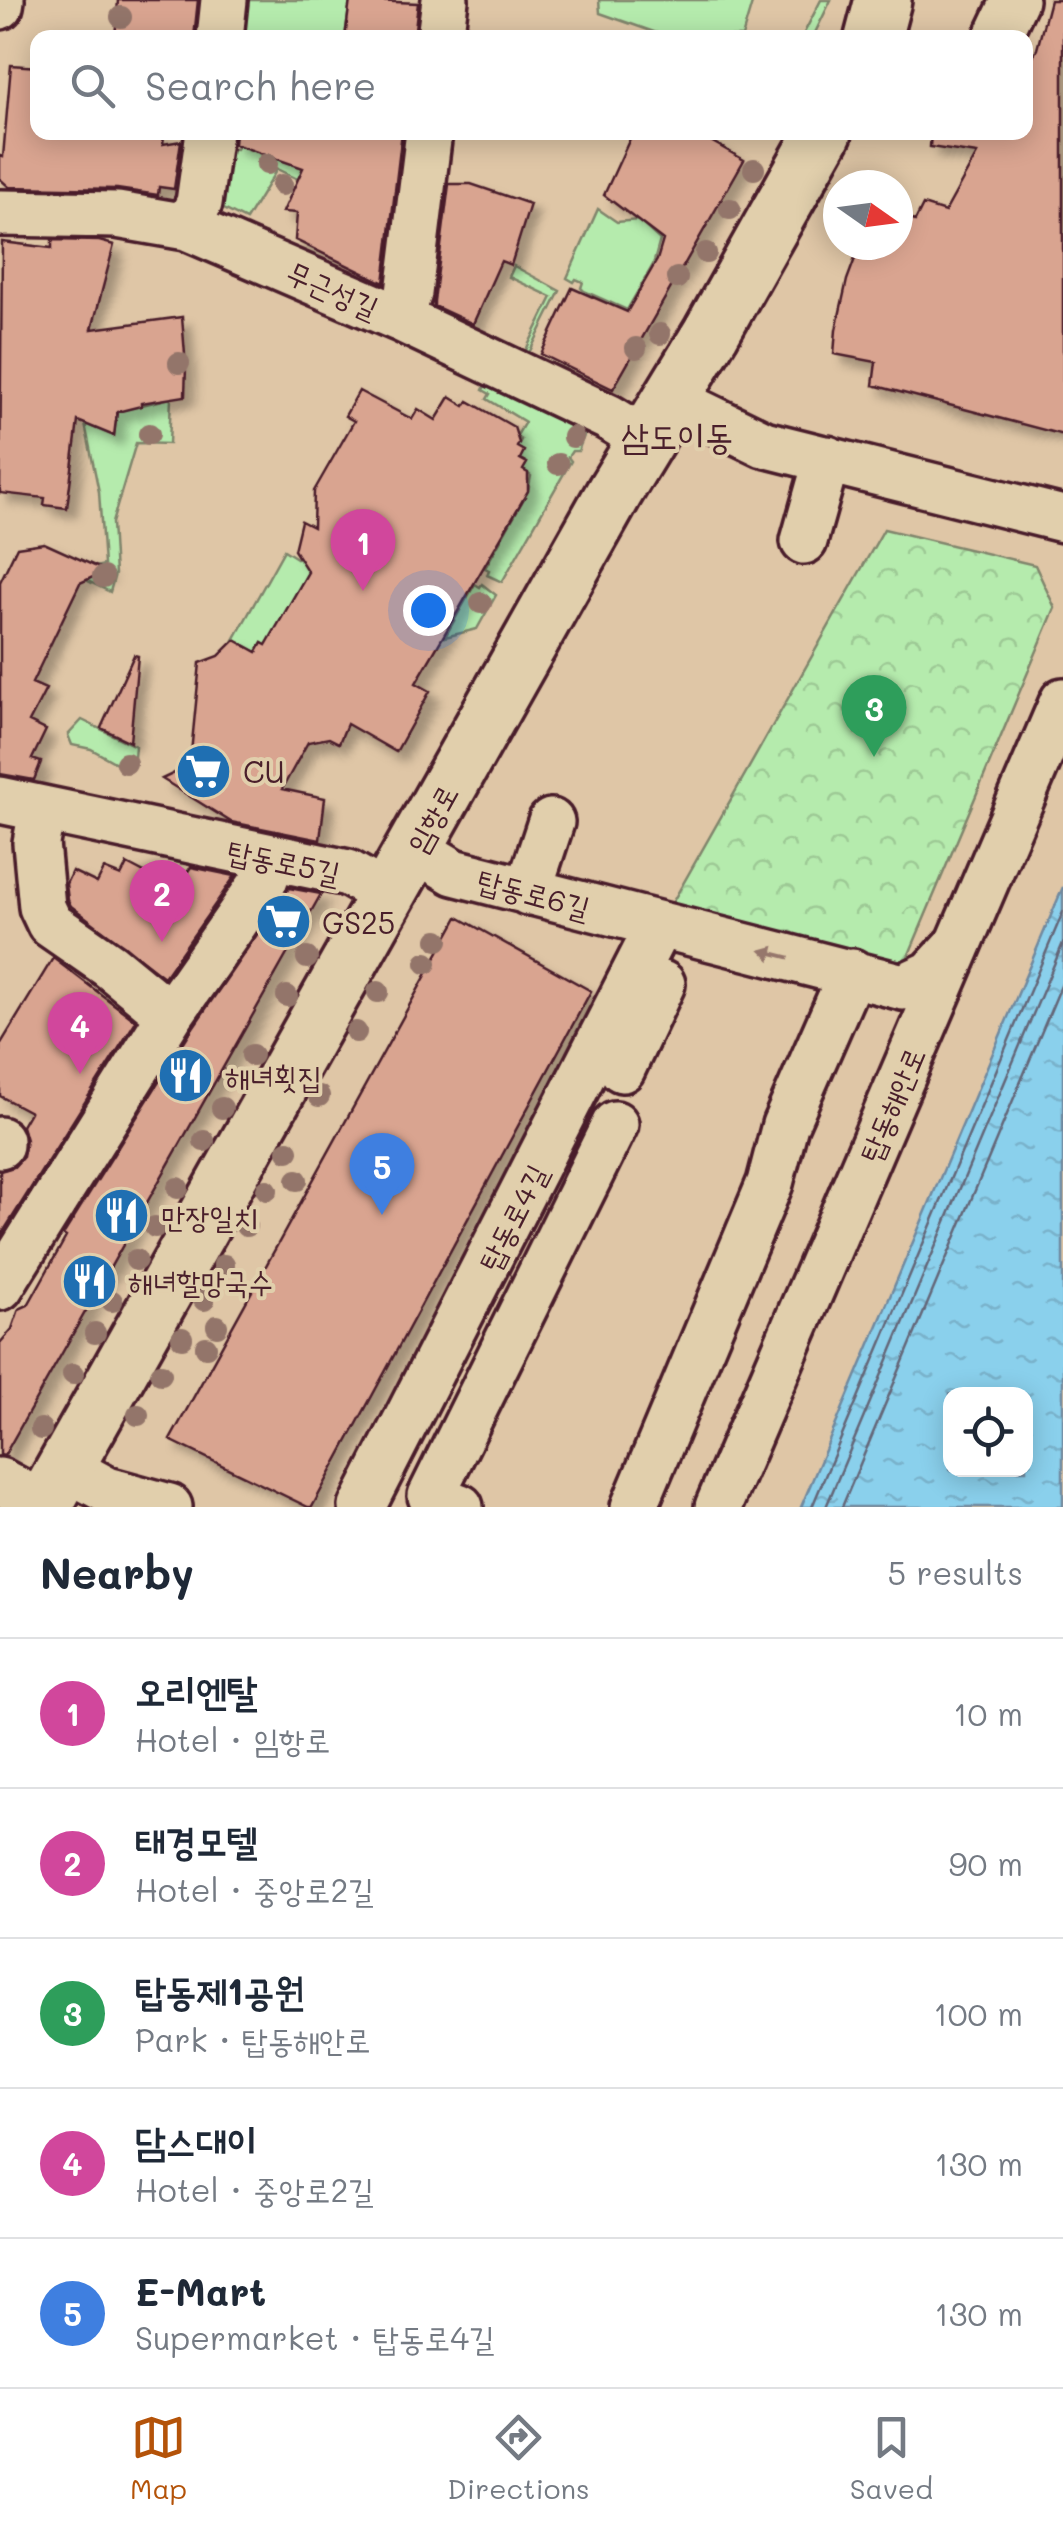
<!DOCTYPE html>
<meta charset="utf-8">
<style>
body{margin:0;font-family:Mali,"Poor Story",sans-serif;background:#f6f6f7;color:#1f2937}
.controls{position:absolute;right:30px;bottom:30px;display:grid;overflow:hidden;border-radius:20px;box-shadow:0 5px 25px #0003}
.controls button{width:90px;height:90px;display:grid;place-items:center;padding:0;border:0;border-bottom:2px solid #e0e1e3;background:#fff;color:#1f2937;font:50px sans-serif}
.compass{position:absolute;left:823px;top:170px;width:90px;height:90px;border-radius:50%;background:#fff;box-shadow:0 5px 25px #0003;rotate:104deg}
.you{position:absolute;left:428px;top:610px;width:35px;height:35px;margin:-25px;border:8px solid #fff;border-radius:50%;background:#1a73e8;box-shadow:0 0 0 15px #1a73e833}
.badge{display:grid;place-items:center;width:65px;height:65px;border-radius:50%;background:#b45309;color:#fff;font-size:32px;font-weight:700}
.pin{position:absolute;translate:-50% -82px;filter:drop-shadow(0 2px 5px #0008)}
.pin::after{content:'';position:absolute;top:52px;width:35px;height:30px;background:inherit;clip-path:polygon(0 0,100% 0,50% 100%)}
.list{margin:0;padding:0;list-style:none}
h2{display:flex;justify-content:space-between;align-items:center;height:130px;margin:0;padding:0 40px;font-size:42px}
h2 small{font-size:32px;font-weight:400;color:#747a83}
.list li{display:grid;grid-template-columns:65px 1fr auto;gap:30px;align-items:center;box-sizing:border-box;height:150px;padding:0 40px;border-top:2px solid #e0e1e3}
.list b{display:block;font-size:38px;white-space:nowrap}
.list p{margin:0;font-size:32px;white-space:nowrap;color:#747a83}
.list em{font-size:32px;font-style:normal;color:#747a83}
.icon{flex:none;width:55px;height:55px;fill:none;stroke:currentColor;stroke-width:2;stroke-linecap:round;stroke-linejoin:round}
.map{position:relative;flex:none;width:1063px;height:1507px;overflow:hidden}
.search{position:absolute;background:#fff;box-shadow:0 5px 25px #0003;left:30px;right:30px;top:30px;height:110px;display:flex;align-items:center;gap:25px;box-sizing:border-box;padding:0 35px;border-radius:20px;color:#747a83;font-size:38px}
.sheet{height:880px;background:#fff}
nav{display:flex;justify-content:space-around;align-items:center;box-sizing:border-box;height:140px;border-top:2px solid #e0e1e3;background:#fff;font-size:28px;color:#747a83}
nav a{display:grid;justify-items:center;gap:5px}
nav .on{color:#b45309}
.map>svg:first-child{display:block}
.green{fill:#b5ebad;stroke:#80856c;stroke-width:2.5}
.park{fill:url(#park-crowns);stroke:#80856c;stroke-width:2.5}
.water{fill:url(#water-ripples);stroke:#70899f;stroke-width:2.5;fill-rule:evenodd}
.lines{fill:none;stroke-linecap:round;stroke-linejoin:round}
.shore{stroke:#646678;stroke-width:2.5}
.building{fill:#d9a490;stroke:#4a1f2b;stroke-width:2.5;filter:url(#shadow)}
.minor-casing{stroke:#4a1f2b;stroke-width:52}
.major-casing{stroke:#4a1f2b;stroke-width:62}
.minor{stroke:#e1cfac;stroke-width:45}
.major{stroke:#e1cfac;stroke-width:55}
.tree{fill:#93756a}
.oneway{fill:#96776c}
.labels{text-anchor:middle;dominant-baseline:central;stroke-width:8;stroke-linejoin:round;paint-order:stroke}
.street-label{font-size:30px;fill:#4a1f2b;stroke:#e1cfac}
.poi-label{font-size:30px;fill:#4a1f2b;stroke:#e1cfac;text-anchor:start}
.quarter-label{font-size:35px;fill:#4a1f2b;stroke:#e1cfac}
</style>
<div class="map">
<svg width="1063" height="1507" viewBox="0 0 1063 1507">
<defs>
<pattern id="park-crowns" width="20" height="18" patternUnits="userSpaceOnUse" patternTransform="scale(2.5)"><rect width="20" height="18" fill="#b5ebad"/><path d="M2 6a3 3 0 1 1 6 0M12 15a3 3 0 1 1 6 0" fill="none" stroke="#9dc995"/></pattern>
<pattern id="water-ripples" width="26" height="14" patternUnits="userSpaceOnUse" patternTransform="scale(2.5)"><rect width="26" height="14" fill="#8ad0ec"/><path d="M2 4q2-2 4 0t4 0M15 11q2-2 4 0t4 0" fill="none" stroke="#79b2cb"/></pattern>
<filter id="shadow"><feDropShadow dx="9" dy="9" stdDeviation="5" flood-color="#0004"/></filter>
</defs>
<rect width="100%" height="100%" fill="#dfc6a6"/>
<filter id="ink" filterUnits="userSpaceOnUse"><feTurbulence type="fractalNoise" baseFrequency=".01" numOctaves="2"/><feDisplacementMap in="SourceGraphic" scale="20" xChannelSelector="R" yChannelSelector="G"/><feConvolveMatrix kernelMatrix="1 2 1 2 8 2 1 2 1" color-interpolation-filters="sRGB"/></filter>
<g filter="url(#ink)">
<path class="green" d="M240,0H350L345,37H277L237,30Z
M599,0H753L742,37H668L600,13Z
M821,0H831L813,37H802Z
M238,142L316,173L310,185L277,169L246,220L216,205L221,148L236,149Z
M598,209L617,222L638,220L660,240L653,265L627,310L584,291L581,288L583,282L576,279L574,282L567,278Z
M514,266L560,291L529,353L525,352L552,297L509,277Z
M485,386L586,431L578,451H572L568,457L571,461L502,582L487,575L489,570L485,568L528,491L531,476L523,470L527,463L520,459L517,447L521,440L516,437L525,422L487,399L490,394L483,390Z
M171,398L169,444L136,443L112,523L115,574L110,592L86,580L95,567L104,565L99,492L85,424L114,436L117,411Z
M284,550L311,567L267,646L262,643L257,652L234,640Z
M475,584L480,587L482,584L496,595L477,629L441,638L446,635Z
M82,720L135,746L133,769H127L91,749L72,745L68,735Z"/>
<path class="park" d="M884,529L1035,565L1055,608L902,971L671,905Z"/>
<path class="water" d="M1063,887V1507H801ZM950,1394H1026V1470H950Z"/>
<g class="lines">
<path class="shore" d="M812,1507L1063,912
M826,1507L1063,943
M842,1507L1063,981"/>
</g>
<path class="building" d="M118,0H198L194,38H115Z
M350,0L418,3L414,38H345Z
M1050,0H1063V435L873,385L876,362L834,354L836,330L847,280L860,245H898V215L915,221L923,205L945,212L977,154L930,147L931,132H1026V69L1037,49Z
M11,65L38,67V132H130L164,136L163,144L181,141L174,189L159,187L158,195L117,189L9,187L0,179V156L3,157Z
M235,132H402L384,283L295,240L297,213L283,212L303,168L234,144Z
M633,132H695L744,160L613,389L541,354L572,288L627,312L657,260L663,240L604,195Z
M449,184H471L530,204L511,265L501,261L473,324L434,306V301Z
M52,240L99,241L114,245L92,329L182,317L186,367L185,396L141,403V406L117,412L114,436L78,421L67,508L44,505L45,498L0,493L2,242L52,248Z
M359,391L412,419L418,409L436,420L450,397L465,406L468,401L514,427L519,443L517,447L524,451L520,459L527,463L523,470L528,473V491L416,683L430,691L396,752L347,724L339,743L329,738L308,742L282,789L325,798L320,840L231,822L162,779L183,769L191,753L200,663L219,656L235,640L257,652L262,643L266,645L308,572L294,550L301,521L313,527L314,491L354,421L345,416Z
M44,543L106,571L80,583L32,683L46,689L29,722L46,730L32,759L41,762L34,780L0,774V582L17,547Z
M134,655L138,656L130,742L101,728Z
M127,864L171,887L175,881L179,884L191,867L235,876L164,977L71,906L68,900L66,884L72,871L97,883L104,869L121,876Z
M289,888L321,894L4,1456L0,1455V1343L12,1329L19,1309L28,1305L66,1237L63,1235L192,1029Z
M458,917L591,991L312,1507H308L170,1440Z
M53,958L136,1021L0,1237V1171L14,1167L23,1157L26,1140L22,1126L30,1112L0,1096V1045Z"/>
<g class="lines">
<defs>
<path id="minor" d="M0,6L1,0
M220,38L224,0
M440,38L445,0
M997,38L1015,0
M0,213L117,215L187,227L399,318L608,417L646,440
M187,227L199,203L209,132
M399,318L409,293L429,132
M671,399L764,444L1063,519
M804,541L827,459
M0,800L348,873L388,896
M42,810L36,843L42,907L50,924L109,965L170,1015
M414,848L454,872L903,987L931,974L956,947
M528,892L551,822
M622,1069L662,984
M0,1140V1145
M0,1287L170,1015L265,879L270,857
M65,1467L107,1490L169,1507
M0,1481L44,1505
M362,1507L659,925
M460,1507L431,1496L615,1124
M634,1507L770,1183L785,1125L852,972
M718,1507L1063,701"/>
<path id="major" d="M873,38L883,0
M43,1507L615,491L711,333L824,132"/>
</defs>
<use href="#minor" class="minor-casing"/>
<use href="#major" class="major-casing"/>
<use href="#minor" class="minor"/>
<use href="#major" class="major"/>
</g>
<g class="tree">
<circle cx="121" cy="17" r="11"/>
<circle cx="267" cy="164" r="11"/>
<circle cx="754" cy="169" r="11"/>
<circle cx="282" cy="185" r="11"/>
<circle cx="730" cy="209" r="11"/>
<circle cx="706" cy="253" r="11"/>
<circle cx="677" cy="278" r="11"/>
<circle cx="660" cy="334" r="11"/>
<circle cx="636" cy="348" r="11"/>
<circle cx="179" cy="363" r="11"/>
<circle cx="149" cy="434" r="11"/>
<circle cx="573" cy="437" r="11"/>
<circle cx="558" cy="464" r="11"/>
<circle cx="103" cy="577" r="11"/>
<circle cx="481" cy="603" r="11"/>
<circle cx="126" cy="763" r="11"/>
<circle cx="438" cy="940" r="11"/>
<circle cx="307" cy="958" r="11"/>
<circle cx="426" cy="963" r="11"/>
<circle cx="378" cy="992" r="11"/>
<circle cx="287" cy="996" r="11"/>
<circle cx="356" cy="1032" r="11"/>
<circle cx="252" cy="1055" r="11"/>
<circle cx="319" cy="1096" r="11"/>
<circle cx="222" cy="1108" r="11"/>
<circle cx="204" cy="1141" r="11"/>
<circle cx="288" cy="1151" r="11"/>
<circle cx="297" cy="1180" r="11"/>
<circle cx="178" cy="1188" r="11"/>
<circle cx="267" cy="1190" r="11"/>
<circle cx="246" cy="1226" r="11"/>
<circle cx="155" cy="1227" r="11"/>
<circle cx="136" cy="1260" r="11"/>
<circle cx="224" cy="1265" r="11"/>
<circle cx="204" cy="1300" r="11"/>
<circle cx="112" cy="1301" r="11"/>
<circle cx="217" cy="1326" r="11"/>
<circle cx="95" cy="1333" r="11"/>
<circle cx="182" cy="1338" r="11"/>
<circle cx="206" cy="1347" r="11"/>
<circle cx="73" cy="1374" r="11"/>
<circle cx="161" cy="1374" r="11"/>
<circle cx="138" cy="1415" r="11"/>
<circle cx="41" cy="1429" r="11"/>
</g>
<defs><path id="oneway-solid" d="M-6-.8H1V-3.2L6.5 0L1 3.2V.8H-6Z" transform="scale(2.5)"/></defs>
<use class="oneway" href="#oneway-solid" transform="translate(775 954) rotate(-166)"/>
</g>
<defs>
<symbol id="supermarket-disc" viewBox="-11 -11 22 22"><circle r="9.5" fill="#1f6fb2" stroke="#e1cfac"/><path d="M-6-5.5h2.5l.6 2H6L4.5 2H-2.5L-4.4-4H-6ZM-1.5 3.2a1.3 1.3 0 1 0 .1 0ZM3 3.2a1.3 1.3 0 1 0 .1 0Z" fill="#fff"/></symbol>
<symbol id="restaurant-disc" viewBox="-11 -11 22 22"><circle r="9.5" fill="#1f6fb2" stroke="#e1cfac"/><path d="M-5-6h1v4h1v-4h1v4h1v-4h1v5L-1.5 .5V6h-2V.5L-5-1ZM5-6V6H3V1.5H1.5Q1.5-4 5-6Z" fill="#fff"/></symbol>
</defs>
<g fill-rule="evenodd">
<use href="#supermarket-disc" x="172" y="740" width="63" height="63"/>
<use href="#supermarket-disc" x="252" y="890" width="63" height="63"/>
<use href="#restaurant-disc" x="154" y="1044" width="63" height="63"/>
<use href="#restaurant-disc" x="90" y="1184" width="63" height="63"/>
<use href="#restaurant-disc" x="58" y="1250" width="63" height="63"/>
</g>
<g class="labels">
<g class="street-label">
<text transform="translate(333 289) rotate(24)">무근성길</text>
<text transform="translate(431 818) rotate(-61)">임항로</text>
<text transform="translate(284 861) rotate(12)">탑동로5길</text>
<text transform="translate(534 893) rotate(15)">탑동로6길</text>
<text transform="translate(891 1104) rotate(-67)">탑동해안로</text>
<text transform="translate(512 1217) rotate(-63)">탑동로4길</text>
</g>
<g class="poi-label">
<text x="243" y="771">CU</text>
<text x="322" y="922">GS25</text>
<text x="225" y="1076">해녀횟집</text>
<text x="161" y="1216">만장일치</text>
<text x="128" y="1281">해녀할망국수</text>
</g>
<g class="quarter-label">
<text x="677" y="435">삼도이동</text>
</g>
</g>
</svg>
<div class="controls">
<button><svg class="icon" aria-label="locate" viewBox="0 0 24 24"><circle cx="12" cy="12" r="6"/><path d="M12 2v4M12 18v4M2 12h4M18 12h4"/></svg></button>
</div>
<svg class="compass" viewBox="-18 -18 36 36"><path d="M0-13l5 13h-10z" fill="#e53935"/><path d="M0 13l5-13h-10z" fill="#747a83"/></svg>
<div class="you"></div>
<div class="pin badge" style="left:363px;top:591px;background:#d1479c">1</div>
<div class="pin badge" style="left:162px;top:942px;background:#d1479c">2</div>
<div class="pin badge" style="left:874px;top:757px;background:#2e9e5b">3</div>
<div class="pin badge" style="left:80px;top:1074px;background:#d1479c">4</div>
<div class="pin badge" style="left:382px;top:1215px;background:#3f7fe0">5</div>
<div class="search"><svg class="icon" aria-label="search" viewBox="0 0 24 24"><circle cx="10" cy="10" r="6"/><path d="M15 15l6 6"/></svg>Search here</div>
</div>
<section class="sheet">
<h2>Nearby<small>5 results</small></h2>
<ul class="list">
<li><span class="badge" style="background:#d1479c">1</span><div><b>오리엔탈</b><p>Hotel · 임항로</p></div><em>10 m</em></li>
<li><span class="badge" style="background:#d1479c">2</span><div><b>태경모텔</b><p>Hotel · 중앙로2길</p></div><em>90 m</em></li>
<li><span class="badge" style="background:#2e9e5b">3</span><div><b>탑동제1공원</b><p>Park · 탑동해안로</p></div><em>100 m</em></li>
<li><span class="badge" style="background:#d1479c">4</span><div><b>담스대이</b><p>Hotel · 중앙로2길</p></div><em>130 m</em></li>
<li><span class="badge" style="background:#3f7fe0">5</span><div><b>E-Mart</b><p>Supermarket · 탑동로4길</p></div><em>130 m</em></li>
</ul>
</section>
<nav>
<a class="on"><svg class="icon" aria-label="map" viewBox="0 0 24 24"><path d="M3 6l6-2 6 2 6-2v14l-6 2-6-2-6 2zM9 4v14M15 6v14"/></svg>Map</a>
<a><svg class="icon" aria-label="directions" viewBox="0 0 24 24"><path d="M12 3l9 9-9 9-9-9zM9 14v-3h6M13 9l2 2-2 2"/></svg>Directions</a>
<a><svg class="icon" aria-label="saved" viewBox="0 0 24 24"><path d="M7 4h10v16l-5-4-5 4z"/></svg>Saved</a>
</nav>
